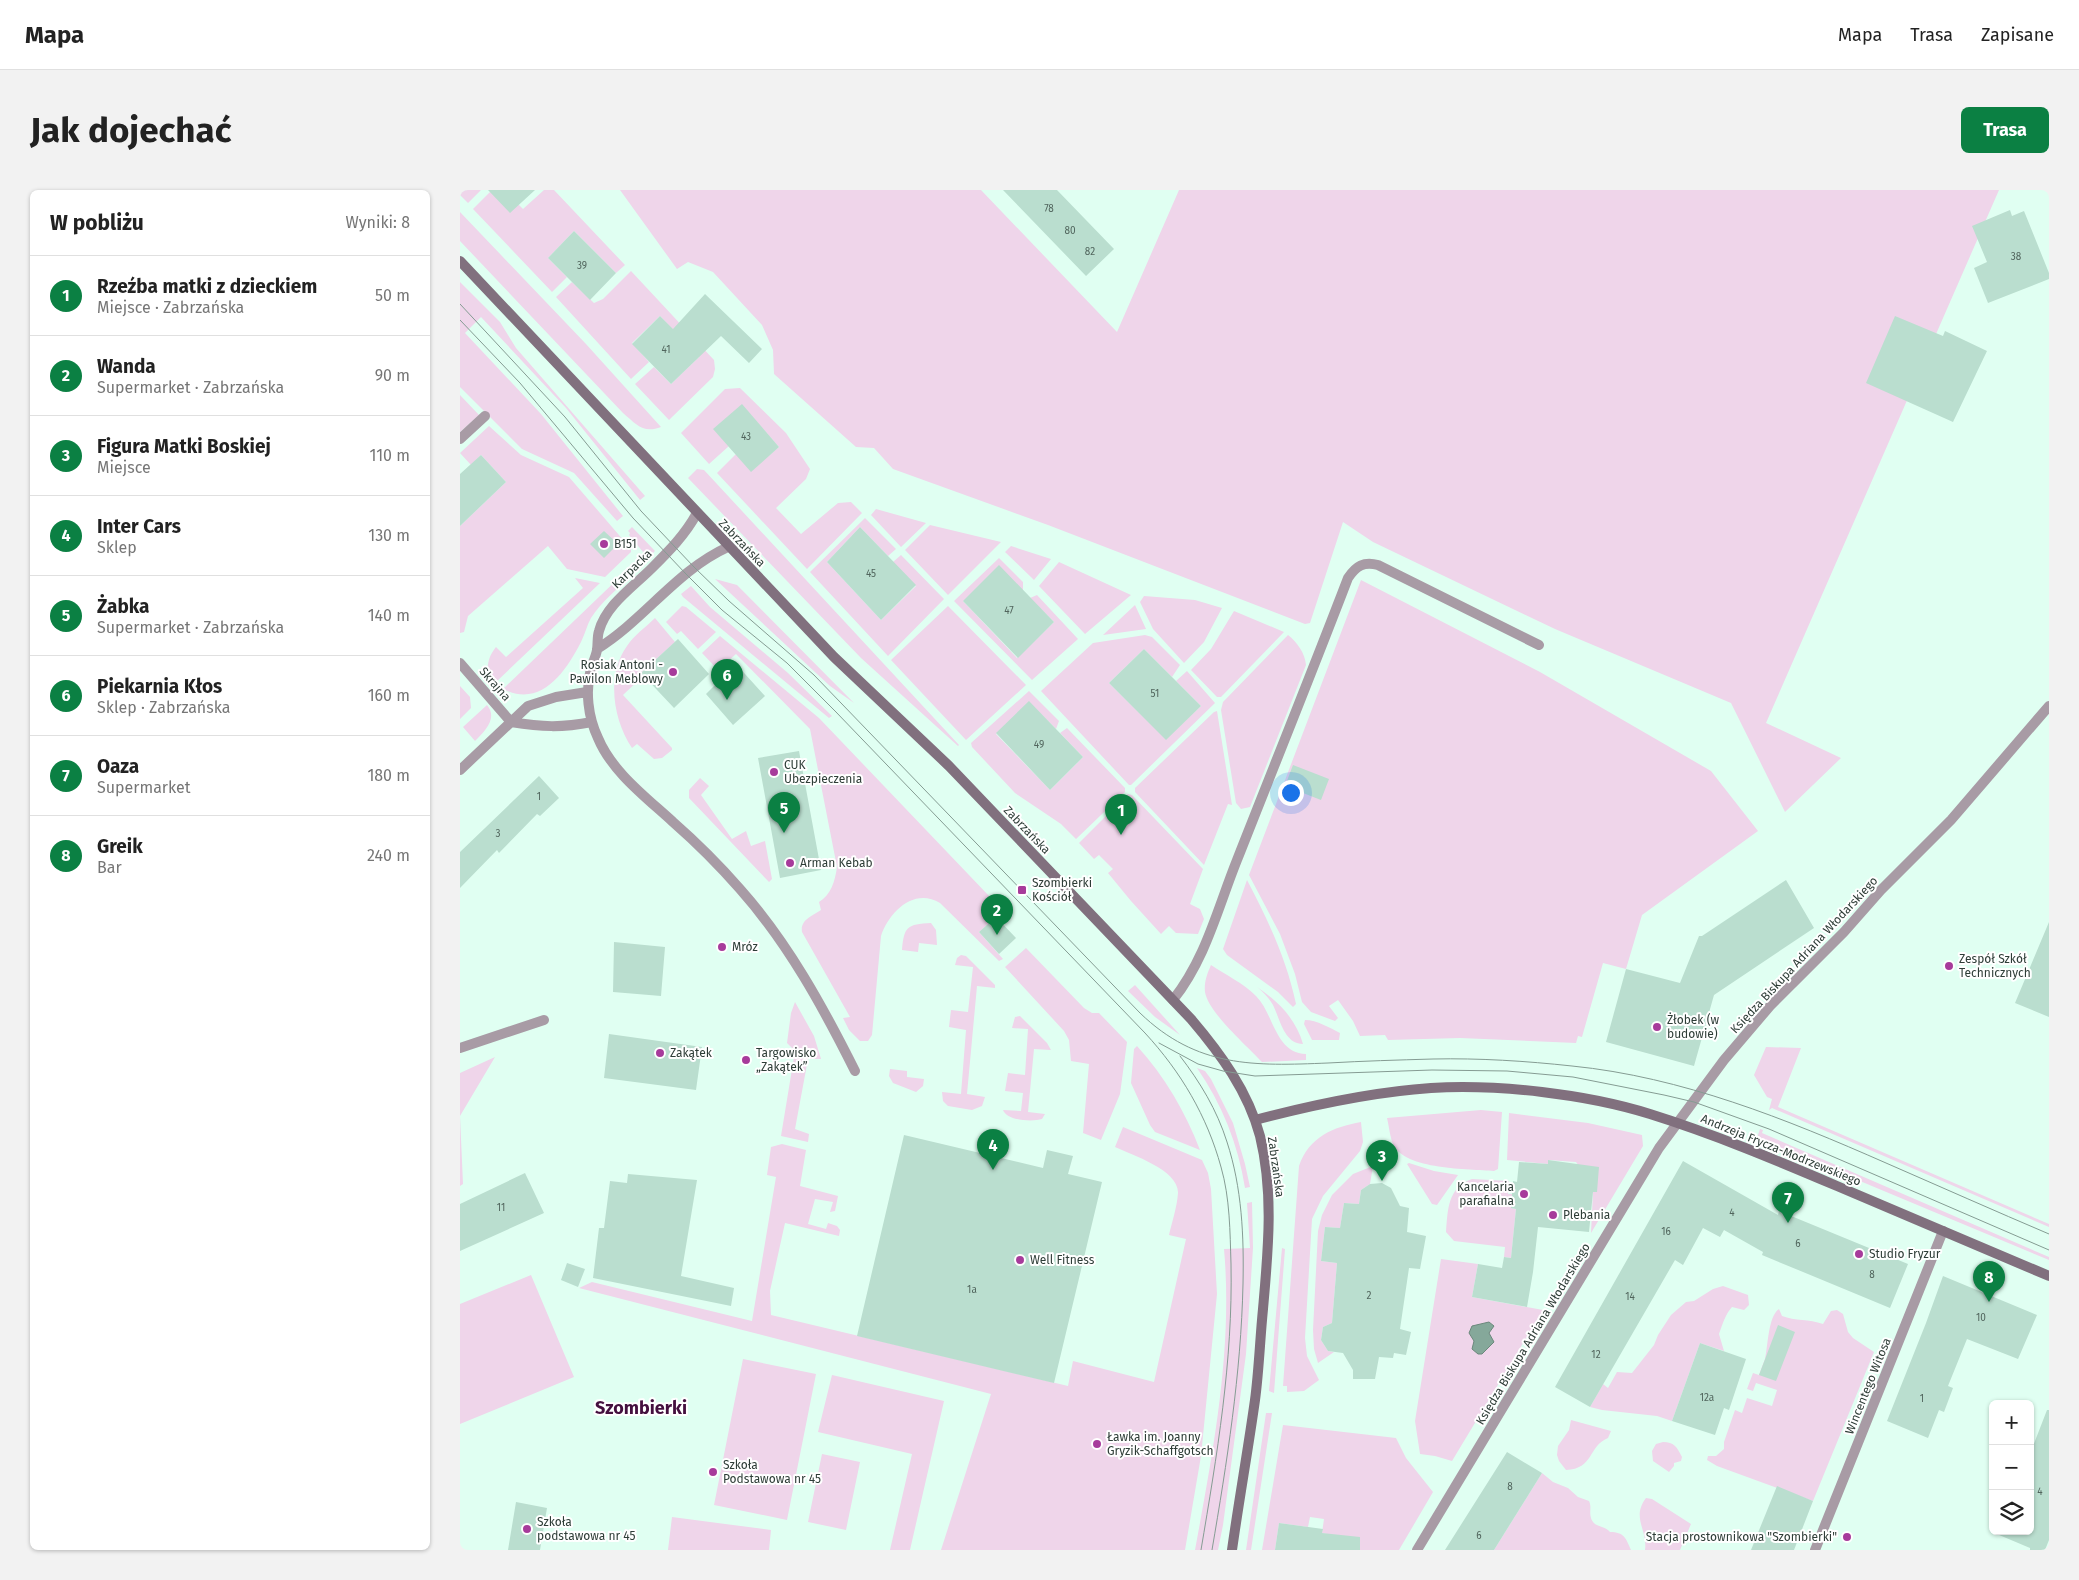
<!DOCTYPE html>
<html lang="pl">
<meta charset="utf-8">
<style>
body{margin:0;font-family:"Fira Sans",sans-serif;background:#f2f2f2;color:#222}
.controls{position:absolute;right:15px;bottom:15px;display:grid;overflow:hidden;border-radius:8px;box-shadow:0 1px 4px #0004}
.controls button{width:45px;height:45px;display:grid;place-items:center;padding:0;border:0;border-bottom:1px solid #e0e0e0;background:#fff;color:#222;font:25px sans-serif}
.you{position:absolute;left:830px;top:602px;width:18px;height:18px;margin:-12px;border:4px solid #fff;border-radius:50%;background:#1a73e8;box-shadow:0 0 0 8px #1a73e833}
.badge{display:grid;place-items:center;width:32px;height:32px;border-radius:50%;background:#0b8043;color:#fff;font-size:16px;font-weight:700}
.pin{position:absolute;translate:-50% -41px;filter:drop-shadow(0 1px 2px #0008)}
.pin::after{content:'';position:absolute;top:26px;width:18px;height:15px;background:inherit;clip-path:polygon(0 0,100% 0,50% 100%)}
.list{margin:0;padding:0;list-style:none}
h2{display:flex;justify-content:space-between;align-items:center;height:65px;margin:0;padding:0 20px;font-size:21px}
h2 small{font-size:16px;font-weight:400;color:#767676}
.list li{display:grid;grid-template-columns:32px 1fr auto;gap:15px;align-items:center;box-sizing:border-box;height:80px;padding:0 20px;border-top:1px solid #e0e0e0}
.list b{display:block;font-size:19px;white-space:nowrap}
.list p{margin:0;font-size:16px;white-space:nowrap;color:#767676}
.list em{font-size:16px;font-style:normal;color:#767676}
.icon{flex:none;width:28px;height:28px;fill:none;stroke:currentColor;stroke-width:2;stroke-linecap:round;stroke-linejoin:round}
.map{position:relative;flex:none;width:1589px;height:1360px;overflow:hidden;border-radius:8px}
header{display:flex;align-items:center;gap:30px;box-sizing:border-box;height:70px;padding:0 25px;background:#fff;border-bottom:1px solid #e0e0e0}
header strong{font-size:24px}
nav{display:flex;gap:28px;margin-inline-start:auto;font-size:18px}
.intro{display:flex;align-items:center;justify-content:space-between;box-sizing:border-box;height:120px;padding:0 30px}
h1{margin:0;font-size:35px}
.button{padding:12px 22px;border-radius:8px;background:#0b8043;color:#fff;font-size:18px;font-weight:700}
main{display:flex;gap:30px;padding:0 30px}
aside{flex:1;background:#fff;border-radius:8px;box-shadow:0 1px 4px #0004}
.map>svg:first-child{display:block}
.green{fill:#efd5ea}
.water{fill:#85a89a;stroke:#6b887c}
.building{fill:#badecf}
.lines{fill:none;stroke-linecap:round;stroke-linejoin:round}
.street{stroke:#a89ba5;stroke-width:10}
.secondary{stroke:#81707e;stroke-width:10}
.tram{stroke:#859c93;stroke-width:1}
.poi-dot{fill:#a73b9b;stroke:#fff;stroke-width:2}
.labels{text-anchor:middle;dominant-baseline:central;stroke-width:4;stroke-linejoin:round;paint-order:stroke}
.number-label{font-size:10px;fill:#51655d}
.street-label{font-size:12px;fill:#2e3d37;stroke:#fff}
.poi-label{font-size:12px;fill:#2e3d37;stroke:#fff;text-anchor:start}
.district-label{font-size:18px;font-weight:bold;fill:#44103f;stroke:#fff}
</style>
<header>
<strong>Mapa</strong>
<nav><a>Mapa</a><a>Trasa</a><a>Zapisane</a></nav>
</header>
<div class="intro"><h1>Jak dojechać</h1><a class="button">Trasa</a></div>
<main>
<aside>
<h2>W pobliżu<small>Wyniki: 8</small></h2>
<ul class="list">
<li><span class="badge">1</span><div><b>Rzeźba matki z dzieckiem</b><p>Miejsce · Zabrzańska</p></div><em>50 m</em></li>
<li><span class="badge">2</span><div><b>Wanda</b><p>Supermarket · Zabrzańska</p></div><em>90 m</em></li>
<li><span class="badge">3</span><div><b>Figura Matki Boskiej</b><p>Miejsce</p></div><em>110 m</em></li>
<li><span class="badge">4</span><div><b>Inter Cars</b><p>Sklep</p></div><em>130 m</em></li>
<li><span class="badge">5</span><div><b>Żabka</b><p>Supermarket · Zabrzańska</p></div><em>140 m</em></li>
<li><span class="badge">6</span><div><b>Piekarnia Kłos</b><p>Sklep · Zabrzańska</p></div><em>160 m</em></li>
<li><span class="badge">7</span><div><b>Oaza</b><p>Supermarket</p></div><em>180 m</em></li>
<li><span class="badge">8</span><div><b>Greik</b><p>Bar</p></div><em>240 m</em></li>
</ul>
</aside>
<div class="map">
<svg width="1589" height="1360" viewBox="0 0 1589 1360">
<rect width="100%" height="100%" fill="#e0fff2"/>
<path class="green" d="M0,0H21L8,13L0,5Z
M84,0H94L165,75L156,83L114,41L88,68L107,87L92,102L13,19L30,2L59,15L63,19Z
M160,0H521L657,142L719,0H1539L1306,533L1381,568L1325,622L1271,513L1095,439L913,352L883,332L850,433L845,434L588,335L433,279L414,258L396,257L314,184L313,160L302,135L253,82L228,72L217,79Z
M0,22L126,154L201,237C183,244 176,234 163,223L0,51Z
M171,81L254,170L255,179L253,187L209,230L175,194L194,177L211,194L239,167L200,126L172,153L189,172L171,189L96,107L112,92L134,113L143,109Z
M0,92L40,132L56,158L185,306L180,310L106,218L21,127L5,143L81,224L163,326L157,331L114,283L62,259L0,197Z
M280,198L326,243L350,279L346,289L316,318L341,344L378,313L391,312L402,323L347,379L257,283L276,264L291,281L319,257L282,215L269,256L249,274L221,243L265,199Z
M0,205L19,225L0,242Z
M29,236L61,265L109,287L171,359V362L145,387L107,379L88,356L8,426L4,442L0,443V336L46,292L21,265L11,275L0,263Z
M237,279L244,280L499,555L498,556L401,468L228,288Z
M416,319L466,333L441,357L411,325Z
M405,328L436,359L428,366L400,337L367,372L421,430L456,396L433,372L441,365L484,409L428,466L350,382Z
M470,335L541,352L488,405L445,360Z
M172,337L195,361L188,368L169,345L170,343L168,341Z
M551,356L591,369L574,390L545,362Z
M539,368L563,392V400L503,411L557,468L594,432L570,408L577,405L618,449L572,490L494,411Z
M599,372L671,405L625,444L579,396Z
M165,382L171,385C158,399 141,412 131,428C127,435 125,444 121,452C105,483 81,518 43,499Z
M115,388L140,393L35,493L28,484C27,473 29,466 36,457L46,467L123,398Z
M255,389L277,395L394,513L370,496Z
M901,390L1080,482L1251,581L1298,641L1182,725L1166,779L1143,773L1122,847L1118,846L1116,853L1000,848L928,850L925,845L900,846L893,831L878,810L869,816L878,828L875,831L851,822L842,812L835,784L820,744L789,685Z
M231,396L250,417L328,483L372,526L369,528L223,407L221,404Z
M684,406L735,410L762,418L744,452L724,473L693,439L680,412Z
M675,415L686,439L643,445Z
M222,416L226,417L256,442L238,459L221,441L217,444L206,432Z
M488,416L566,495L506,550L431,470Z
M774,421L824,442L761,507H757L731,480L751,459Z
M195,428L215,452L181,483L183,486L163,505L212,558V560L202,568L194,569L177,554L172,558C153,530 146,485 167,456C174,445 186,437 195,428Z
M685,445L692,447L720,475L712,487L684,459L649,493L706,549L741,516L716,491L727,481L755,513L671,595H669L581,501L633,453Z
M828,445C837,452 845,463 846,475L790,617L781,619L776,613L761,520L763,512Z
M260,446L359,528L530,707L524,714L536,727L519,742L543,769L539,771L480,713C454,697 429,722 421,746L412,845L408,851H400L389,840L383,828L390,827L342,742C340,730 352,726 361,720L359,712C371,705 375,691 377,677L350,539L276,464L258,480L242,463Z
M0,496L10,507L11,518L0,529Z
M569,501L599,531L596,539L569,512L536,544L590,600L623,567L600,543L607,538L665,598V602L616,649L601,634L555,603L512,557L511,553Z
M27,515C38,528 25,541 15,551L3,537Z
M757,521L772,615L768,614L744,675L675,602V598L754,522Z
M240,588L249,596L241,605L272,649L286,641L291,656L305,651L312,689L309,692L229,608V600Z
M668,604L672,605L743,679L730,714L740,719L744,729L738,744L716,743L709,736L701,744L671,711L648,683L653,679L639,665L634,669L619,653Z
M787,690C808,730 827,770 836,814L833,817L818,802L767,765L763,759Z
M471,733L476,740L477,755L459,753L458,762L442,760C444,737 447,734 471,733Z
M566,758L624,818L632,823H639L667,852L660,904L641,950L623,943L629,874L611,871L609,850L604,841L545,777Z
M501,765L506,766L535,795V798L517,796L507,904L525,907L522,916L512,920L488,916L483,911L482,902L501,904L506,840L489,837L491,820L508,822L513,777L495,775L497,768Z
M751,775C766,785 783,793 796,806C814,824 815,863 846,864V870L802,872C787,856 748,822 745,802C744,792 747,784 751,775Z
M675,795L720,845L695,827L668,801Z
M797,797C818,811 836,829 843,854C824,854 820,829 813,815C809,808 803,802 797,797Z
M335,812L354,846L361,869H348L335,939L349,944L348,952L321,946L335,861L327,853L331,823Z
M560,826L587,853L591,860L574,859L568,922L585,924L582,929C573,932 547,931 543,920L561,921L563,903L545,901L548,883L565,885L568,839L552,838L555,827Z
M845,830C857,830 870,838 880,843L879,850H852L844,834Z
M677,856C705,887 725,921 740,960L695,942L690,935L671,893L674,859Z
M1306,857L1341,858L1318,917L1589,1034V1037L1312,918L1309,920L1312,909L1307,907L1294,885Z
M35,867L0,926L3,994L0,996V883Z
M737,878L745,881L751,889L773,933L785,974L790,997L785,998C778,954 762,914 737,878Z
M430,879L447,881V887L464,889L463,896L456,902L433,893L429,886Z
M1021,920L1042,922L1038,979L1034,981C1010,979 944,980 933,954C930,947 929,936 927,928Z
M1049,923L1128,933L1182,945L1183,956L1131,1043L1133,1002H1137L1116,972L1088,970V974L1047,970Z
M901,932L903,952L900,961L863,1006L852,1029L845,1148L847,1166L859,1190L844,1201L827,1202V1196H823L839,976C849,947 873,937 901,932Z
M663,937L742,970L748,983L751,999L757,1104L741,1266L725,1360H481L531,1204L119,1098L132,1092L292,1131L316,987L307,985L311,957L322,954L346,960L340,996L378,1006L375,1021L370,1022L373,1012L355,1009L348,1034L366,1039L368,1033L377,1036L380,1040L379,1046L325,1033L310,1101L311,1125L608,1196L613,1171L694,1192L726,1049L709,1045C712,1032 717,1017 718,1003C719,980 672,965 655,957Z
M1300,939L1303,940L1302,943L1589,1067V1070L1297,948Z
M949,973L974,981L998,985L977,1015L972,1014L947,974Z
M913,976L910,994L901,1000L899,1014L884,1013L880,1038L865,1037L861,1071L877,1073L872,1133L863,1137L861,1150L868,1161L874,1162L858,1173L854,1159L853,1140L858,1041L862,1025L872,1005L893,984Z
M1012,989L1049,991L1048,1004H1052L1051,1018L1056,1019L1051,1068L1044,1067L1045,1057L994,1051L986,1042C988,1020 987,998 1012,989Z
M792,1012L793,1058L786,1164L763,1335L758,1360H735C753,1262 773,1159 764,1059L790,1058L787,1013Z
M822,1058L825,1059L814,1203L809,1201Z
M981,1069L1018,1074L1012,1107L1083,1120L992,1271L975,1266L960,1264L955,1231Z
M71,1085L114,1187L0,1234V1114Z
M1263,1096L1288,1105L1289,1115L1284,1120L1272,1117C1265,1125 1263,1133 1259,1144L1264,1161L1240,1153L1212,1231L1197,1226L1142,1220L1130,1217L1143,1194L1148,1198L1157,1182L1172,1183L1194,1155L1198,1145L1211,1125L1226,1112L1234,1111L1253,1099Z
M1319,1119L1322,1126C1335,1131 1349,1129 1363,1134L1371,1121L1377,1120L1383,1124L1388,1142L1393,1148L1414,1162L1353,1311L1257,1276L1247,1270L1248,1266H1256L1264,1259V1252L1275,1220L1282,1223L1287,1208L1312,1216L1317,1200L1296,1193L1293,1201L1287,1199L1293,1183L1299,1185C1301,1179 1303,1174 1305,1169C1308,1157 1308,1126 1319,1119Z
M283,1169L356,1184L327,1330L254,1315Z
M372,1185L484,1211L450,1360H430L452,1264L358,1242Z
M806,1223H812L791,1360H786Z
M1111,1230L1151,1241L1148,1248C1128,1256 1134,1279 1106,1280L1099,1271L1097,1265L1098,1256L1109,1240Z
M823,1235L936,1248L946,1268L973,1302L939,1360H891L892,1349L862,1343L864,1329L850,1327L848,1337L819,1333L815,1360H802Z
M1203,1252C1214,1252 1217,1257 1222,1267L1221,1271L1214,1273V1276L1209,1282L1193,1271L1192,1261L1196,1254Z
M362,1264L400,1272L386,1340L348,1332Z
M1082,1283L1093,1292L1108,1298L1118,1307L1129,1311C1132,1317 1129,1322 1131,1328C1134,1338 1144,1335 1150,1342C1164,1342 1166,1348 1171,1360H1034Z
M1186,1308L1192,1309L1231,1334L1220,1360H1185C1188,1340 1171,1328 1186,1308Z
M212,1327L311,1340L309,1360H208Z"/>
<path class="water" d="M1029,1132L1034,1136L1029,1143L1034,1152L1022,1164H1018L1012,1159L1014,1151L1009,1143L1012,1136Z"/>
<path class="building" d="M28,0H75L50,23Z
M543,0H597L654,59L626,86Z
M1550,20L1552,26L1564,21L1589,83V89L1528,113L1514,78L1527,72L1512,36Z
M114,41L156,83L130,110L88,68Z
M245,104L302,159L289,173L261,146L211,194L172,154L200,126L213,139Z
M1435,126L1483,146L1485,141L1527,161L1493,232L1406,193Z
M282,214L319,257L291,282L253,239Z
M21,265L46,292L0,336V284Z
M400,337L456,395L421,430L367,372Z
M144,341L158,354L144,368L130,354Z
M539,375L594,432L558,468L503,411Z
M218,449L249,484L214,518L181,483Z
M684,459L741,516L706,550L649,493Z
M276,474L305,506L273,535L246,504Z
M569,511L623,567L590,600L536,543Z
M339,561L361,680L320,688L298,568Z
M833,575L869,589L861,610L825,596Z
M79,586L99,608L80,626L77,624L39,663L37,660L0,698V662Z
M1326,690L1354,738L1254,805L1234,876L1146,852L1166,779L1220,793L1239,746H1242Z
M536,727L556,748L539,764L519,742Z
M1589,732V827L1555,813Z
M154,752L205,757L201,806L153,802Z
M149,844L242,857L236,900L144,888Z
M444,945L583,978L587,960L613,966L608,984L642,992L594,1193L397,1146Z
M1088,970L1139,977L1137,1002H1133L1129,1042L1078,1037L1073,1082L1067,1117L1012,1107L1018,1074L1042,1078L1044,1067L1051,1068L1056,1019L1051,1018L1053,991L1057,992L1059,972L1088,974Z
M1223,971L1318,1025L1319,1021L1448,1074L1430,1118L1302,1065L1303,1062L1264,1040L1260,1047L1243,1038L1223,1075L1215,1070L1130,1217L1095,1197Z
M65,983L84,1023L0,1061V1014Z
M168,984L237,990L221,1086L274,1098L271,1116L133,1088L139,1038H144L150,991L167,993Z
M922,993L931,998L940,1016L949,1018L947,1042L966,1046L960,1079L949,1078L940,1139L951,1142L946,1165L934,1163L933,1168L919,1167L915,1189H893V1180L883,1163L868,1161L861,1150L863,1137L872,1133L877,1073L861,1071L865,1037L880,1038L884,1013L899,1014L901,1000L910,994Z
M107,1073L125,1079L118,1097L101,1090Z
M1483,1086L1577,1125L1558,1169L1507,1149L1488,1196L1493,1198L1484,1222L1479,1220L1468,1248L1427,1231L1466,1133Z
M1318,1135L1335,1142L1316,1191L1299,1185Z
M1240,1153L1286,1169L1269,1220L1264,1218L1255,1245L1212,1231Z
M1587,1220H1589V1350L1585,1360H1570V1358L1532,1342L1570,1341V1264Z
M1047,1262L1082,1283L1034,1360H985Z
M1317,1296L1353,1311L1334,1360H1291Z
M56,1312L87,1318L80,1360H48Z
M819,1333L863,1339L862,1343L900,1347V1360H815Z"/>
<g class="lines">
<path class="street" d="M0,249L25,226
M237,323C225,345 209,361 192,378C173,397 146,415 139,441C137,447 138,454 137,460C136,466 133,472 131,478C125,501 128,527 138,548C152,582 187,608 213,632C237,653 259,675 280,699C328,753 363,817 395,881
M137,459C184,430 217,380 268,357
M0,473L51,532
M51,532C82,537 101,538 132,532
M0,580L68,516L96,507L127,502
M713,810C746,768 757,720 777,670C814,576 852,482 888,388C896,376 904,371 918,375L1079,455
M0,858L84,830
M957,1360L1199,958L1264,870L1310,816L1384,742L1421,700L1491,630L1589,516
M1355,1360L1483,1041"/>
<path class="secondary" d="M0,71L374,467L489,576L731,829C760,863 788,901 800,946C814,1003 808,1062 803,1119C800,1149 799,1180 795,1210C788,1260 779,1310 772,1360
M795,930C852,915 911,902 971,898C1039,894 1126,904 1190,924C1254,944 1316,970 1377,996C1448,1026 1519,1056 1589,1086"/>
<path class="tram" d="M0,114L105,227L181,321L234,377L269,411L354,485L680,823C737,878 794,876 868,873C903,871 938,870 973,869C1019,868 1066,871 1112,876C1222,887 1326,929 1426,973C1481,997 1535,1021 1589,1044
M0,130L60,193L173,328L226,384L262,420L327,473L376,522L685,843C721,882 747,926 761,977C770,1008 770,1042 771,1074C773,1171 757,1265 741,1360
M699,853L738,874L763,881L795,886L972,880L1047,881L1113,887L1204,905L1234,912L1309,939L1589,1060
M720,866C740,892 757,920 767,952C782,998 784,1046 783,1094C781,1184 767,1272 752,1360"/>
</g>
<g class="poi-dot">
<circle cx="144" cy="354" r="5"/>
<circle cx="213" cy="482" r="5"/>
<circle cx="314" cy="582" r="5"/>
<circle cx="330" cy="673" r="5"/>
<rect x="557" y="695" width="10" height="10" rx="2.5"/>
<circle cx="262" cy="757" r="5"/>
<circle cx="1489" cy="776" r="5"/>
<circle cx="1197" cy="837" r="5"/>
<circle cx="200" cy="863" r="5"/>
<circle cx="286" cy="870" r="5"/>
<circle cx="1064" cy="1004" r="5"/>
<circle cx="1093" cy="1025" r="5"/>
<circle cx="1399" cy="1064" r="5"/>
<circle cx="560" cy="1070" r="5"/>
<circle cx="637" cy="1254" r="5"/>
<circle cx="253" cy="1282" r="5"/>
<circle cx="67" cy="1339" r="5"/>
<circle cx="1387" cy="1347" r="5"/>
</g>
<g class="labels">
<g class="number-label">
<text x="589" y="19">78</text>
<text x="610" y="41">80</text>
<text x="630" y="62">82</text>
<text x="1556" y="67">38</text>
<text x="122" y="76">39</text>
<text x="206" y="160">41</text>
<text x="286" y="247">43</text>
<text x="411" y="384">45</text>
<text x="549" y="421">47</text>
<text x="695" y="504">51</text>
<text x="579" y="555">49</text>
<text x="79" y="607">1</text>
<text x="38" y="644">3</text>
<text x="41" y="1018">11</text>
<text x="1272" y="1023">4</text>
<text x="1206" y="1042">16</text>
<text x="1338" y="1054">6</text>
<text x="1412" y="1085">8</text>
<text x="512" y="1100">1a</text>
<text x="909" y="1106">2</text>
<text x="1170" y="1107">14</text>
<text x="1521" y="1128">10</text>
<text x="1136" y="1165">12</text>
<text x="1247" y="1208">12a</text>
<text x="1462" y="1209">1</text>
<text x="1050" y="1297">8</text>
<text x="1580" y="1302">4</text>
<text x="1019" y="1346">6</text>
</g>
<g class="street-label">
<text transform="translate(282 353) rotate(46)">Zabrzańska</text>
<text transform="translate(172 379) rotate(-44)">Karpacka</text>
<text transform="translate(35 494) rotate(49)">Skrajna</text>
<text transform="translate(567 640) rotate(46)">Zabrzańska</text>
<text transform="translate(1344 765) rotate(-47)">Księdza Biskupa Adriana Włodarskiego</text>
<text transform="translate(1321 960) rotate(22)">Andrzeja Frycza-Modrzewskiego</text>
<text transform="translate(816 977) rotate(82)">Zabrzańska</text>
<text transform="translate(1073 1144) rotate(-59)">Księdza Biskupa Adriana Włodarskiego</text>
<text transform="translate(1408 1196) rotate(-68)">Wincentego Witosa</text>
</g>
<g class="poi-label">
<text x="154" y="354">B151</text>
<text x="203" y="475" text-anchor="end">Rosiak Antoni -<tspan x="203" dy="14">Pawilon Meblowy</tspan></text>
<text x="324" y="575">CUK<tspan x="324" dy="14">Ubezpieczenia</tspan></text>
<text x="340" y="673">Arman Kebab</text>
<text x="572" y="693">Szombierki<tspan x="572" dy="14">Kościół</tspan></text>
<text x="272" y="757">Mróz</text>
<text x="1499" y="769">Zespół Szkół<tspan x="1499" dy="14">Technicznych</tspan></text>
<text x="1207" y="830">Żłobek (w<tspan x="1207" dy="14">budowie)</tspan></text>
<text x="210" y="863">Zakątek</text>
<text x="296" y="863">Targowisko<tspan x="296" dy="14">„Zakątek”</tspan></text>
<text x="1054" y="997" text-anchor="end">Kancelaria<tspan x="1054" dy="14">parafialna</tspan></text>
<text x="1103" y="1025">Plebania</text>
<text x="1409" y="1064">Studio Fryzur</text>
<text x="570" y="1070">Well Fitness</text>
<text x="647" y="1247">Ławka im. Joanny<tspan x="647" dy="14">Gryzik-Schaffgotsch</tspan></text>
<text x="263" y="1275">Szkoła<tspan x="263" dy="14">Podstawowa nr 45</tspan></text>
<text x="77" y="1332">Szkoła<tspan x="77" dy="14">podstawowa nr 45</tspan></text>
<text x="1377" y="1347" text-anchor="end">Stacja prostownikowa "Szombierki"</text>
</g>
<g class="district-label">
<text x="181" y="1218">Szombierki</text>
</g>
</g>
</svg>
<div class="controls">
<button>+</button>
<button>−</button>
<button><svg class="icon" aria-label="layers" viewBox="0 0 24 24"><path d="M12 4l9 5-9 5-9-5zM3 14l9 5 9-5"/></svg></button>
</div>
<div class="you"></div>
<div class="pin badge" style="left:661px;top:645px">1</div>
<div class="pin badge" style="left:537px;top:745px">2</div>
<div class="pin badge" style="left:922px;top:991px">3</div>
<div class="pin badge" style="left:533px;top:980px">4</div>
<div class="pin badge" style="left:324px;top:643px">5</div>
<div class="pin badge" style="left:267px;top:510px">6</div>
<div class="pin badge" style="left:1328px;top:1033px">7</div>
<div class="pin badge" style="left:1529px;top:1112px">8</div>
</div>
</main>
